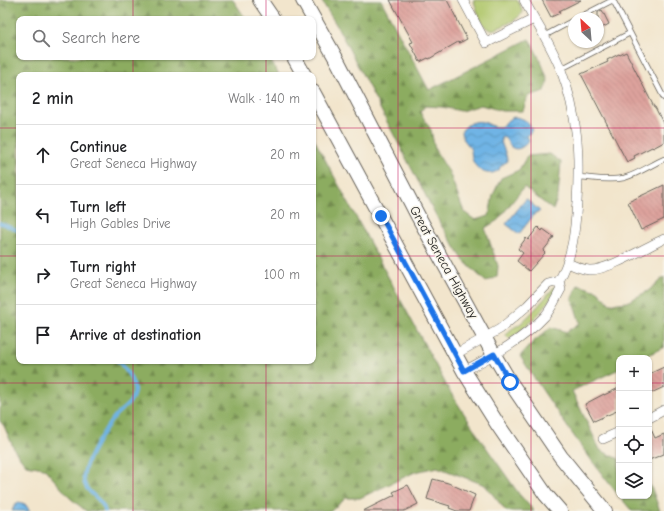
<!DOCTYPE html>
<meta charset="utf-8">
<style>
body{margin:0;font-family:"Comic Neue",sans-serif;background:#f6f6f6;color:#202124}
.controls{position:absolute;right:12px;bottom:12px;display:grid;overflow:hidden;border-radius:8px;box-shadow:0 1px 3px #0004}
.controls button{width:36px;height:36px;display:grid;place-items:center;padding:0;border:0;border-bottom:1px solid #e0e0e0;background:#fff;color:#202124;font:20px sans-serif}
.compass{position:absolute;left:568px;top:12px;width:36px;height:36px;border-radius:50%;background:#fff;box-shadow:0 1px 3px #0004;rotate:334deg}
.stop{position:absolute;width:12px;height:12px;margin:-9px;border:3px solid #1a73e8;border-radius:50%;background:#fff}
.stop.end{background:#1a73e8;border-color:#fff;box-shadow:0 1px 4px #0008}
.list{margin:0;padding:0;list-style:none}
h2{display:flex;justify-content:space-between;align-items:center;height:52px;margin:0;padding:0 16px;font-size:17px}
h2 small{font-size:13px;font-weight:400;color:#757577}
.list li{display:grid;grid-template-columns:26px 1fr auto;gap:12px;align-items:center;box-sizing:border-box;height:60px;padding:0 16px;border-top:1px solid #e0e0e0}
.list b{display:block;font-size:15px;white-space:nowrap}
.list p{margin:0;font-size:13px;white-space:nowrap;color:#757577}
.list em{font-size:13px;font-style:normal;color:#757577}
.icon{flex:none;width:22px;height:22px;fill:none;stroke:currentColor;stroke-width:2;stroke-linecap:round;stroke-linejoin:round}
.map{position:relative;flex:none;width:664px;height:511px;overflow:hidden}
.search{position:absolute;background:#fff;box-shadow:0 1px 3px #0004;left:16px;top:16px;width:300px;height:44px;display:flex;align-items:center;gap:10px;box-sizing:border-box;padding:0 14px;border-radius:8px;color:#757577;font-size:15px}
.panel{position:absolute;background:#fff;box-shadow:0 1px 3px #0004;left:16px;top:72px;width:300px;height:292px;border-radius:8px}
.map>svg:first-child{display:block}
.grass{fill:#b0c76c;stroke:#667244}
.forest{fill:url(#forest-firs);stroke:#54643e}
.water{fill:url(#water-waves);stroke:#466880}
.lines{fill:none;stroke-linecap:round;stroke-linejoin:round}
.stream{stroke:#6fb4e5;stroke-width:3.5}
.building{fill:url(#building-back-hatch)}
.lane-casing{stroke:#67625a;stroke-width:6}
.street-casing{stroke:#67625a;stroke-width:10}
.primary-casing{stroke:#67625a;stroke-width:16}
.lane{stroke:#fff;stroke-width:4.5}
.street{stroke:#fff;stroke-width:9}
.primary{stroke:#fff;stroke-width:14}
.route{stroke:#1a73e8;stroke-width:5}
.grid{fill:none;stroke:#c2185b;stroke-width:1;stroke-opacity:0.55}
.labels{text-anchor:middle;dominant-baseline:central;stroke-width:3;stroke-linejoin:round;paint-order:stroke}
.street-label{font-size:13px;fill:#1c1c1c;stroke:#f7f3e8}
</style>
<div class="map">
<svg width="664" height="511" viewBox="0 0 664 511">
<defs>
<pattern id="forest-firs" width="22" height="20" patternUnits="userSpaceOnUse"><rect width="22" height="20" fill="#8cac60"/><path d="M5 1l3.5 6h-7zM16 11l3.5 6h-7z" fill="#728b4e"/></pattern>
<pattern id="water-waves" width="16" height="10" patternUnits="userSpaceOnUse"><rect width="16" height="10" fill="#6fb4e5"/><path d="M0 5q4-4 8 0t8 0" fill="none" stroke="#5a92b9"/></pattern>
<pattern id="building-back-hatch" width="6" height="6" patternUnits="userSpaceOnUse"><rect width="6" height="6" fill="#dda29c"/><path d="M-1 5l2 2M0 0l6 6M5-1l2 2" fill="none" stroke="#bd8b86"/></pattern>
</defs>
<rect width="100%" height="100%" fill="#f7f3e8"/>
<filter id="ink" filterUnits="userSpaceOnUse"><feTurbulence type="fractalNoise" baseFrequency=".025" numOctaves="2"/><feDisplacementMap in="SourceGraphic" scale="8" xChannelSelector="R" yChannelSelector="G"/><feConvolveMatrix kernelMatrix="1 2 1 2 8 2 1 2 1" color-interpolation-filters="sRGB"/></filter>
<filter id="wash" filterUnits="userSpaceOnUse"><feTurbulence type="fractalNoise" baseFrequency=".012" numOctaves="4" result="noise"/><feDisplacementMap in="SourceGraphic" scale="16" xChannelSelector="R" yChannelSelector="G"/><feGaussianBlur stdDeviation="0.9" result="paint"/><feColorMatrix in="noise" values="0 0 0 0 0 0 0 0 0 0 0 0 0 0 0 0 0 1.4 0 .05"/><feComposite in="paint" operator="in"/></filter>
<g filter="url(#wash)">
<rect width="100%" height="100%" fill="#f2e5cc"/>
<path class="grass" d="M473,0H517C519,3 522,8 522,12C521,19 496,30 490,30C479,25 478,9 473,0Z
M555,286L557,287C545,310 532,323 511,338H508L506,336C508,330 515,327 520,324C533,313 544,299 555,286Z"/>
<path class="forest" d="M0,0H233L246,19H19V57H269L279,75H19V361H313V137L449,390L479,437L519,494L534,511H506L485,485L437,467L415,472L360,498H346L331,511H86L70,498L44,468L26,465L15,451L4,426L0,421Z
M321,0H381L429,90L529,39L540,59L548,80L545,91L528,96L523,111H502L481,105L461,111L442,107L425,106L420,112L431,130L435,150L449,172L464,212L475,220L489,216L493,195L501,178L519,170L527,156L550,154L561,162L558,196L553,210L524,187L498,220L485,228L498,266L497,277L486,282L464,261L441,225L337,26Z
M664,277V347L642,358H619V369L572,391L600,450L619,459V496C583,451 551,404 520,356L531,344L551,327L567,332L580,323L572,298L578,285L598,291L610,304L627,302L648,291Z
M649,486H651L660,511H632L619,496H649Z"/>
<path class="water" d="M515,117C523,118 529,121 532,130L527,136L529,140C525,146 518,152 511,147C508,144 507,140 505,138L501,137C500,145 507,152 507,161L500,167L499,170C488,178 475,170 472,158C471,155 472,151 470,148C467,142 462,140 461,132C467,123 476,119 486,123C490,125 494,127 499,127C505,126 507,118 515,117Z
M526,199L540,211L538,213L536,212L519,234L506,224Z
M19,502L25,504L30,511H12L15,504Z"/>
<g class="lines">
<path class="stream" d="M0,223L19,231
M105,511C102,495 80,494 84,473C86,459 105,428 115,416C121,409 132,404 134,393C136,383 125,368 118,361"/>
</g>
<g id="blocks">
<path class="building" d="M390,0H447L467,39L459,43L458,42L429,59L428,58L420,62L410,43L413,42Z
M542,0H581L559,11L560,13L551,17Z
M602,10L609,24L598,30V12Z
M626,52L654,107H655L664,125V142L653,148L652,147L634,156L635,158L627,162L581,74L608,62L607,60L619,54L620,55Z
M664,185V219L641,230L628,202Z
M538,227L542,231L543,229L554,237L543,251L545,253L529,271L517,261L523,253L518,249L526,238L528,240Z
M664,367V387L649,394V374Z
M619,388V410L594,421L585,404L604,394V395Z
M649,425L655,438L664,434V454L649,460Z
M433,479L448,483L475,495L469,511H457L449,508L450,506L427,499Z
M408,485L418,504L404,511H363L395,495L393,492Z"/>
</g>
</g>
<g filter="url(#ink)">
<use href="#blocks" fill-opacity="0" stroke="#67625a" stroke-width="1"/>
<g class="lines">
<defs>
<path id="lane" d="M613,0L664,98
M578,18L613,0
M544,36L574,20
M561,69L630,33
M579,177C593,178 609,181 624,178C638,174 651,165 664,159"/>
<path id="street" d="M463,0L486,43L534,19
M524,0C536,23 552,46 561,70C578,115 580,155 577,202C575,231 573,255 559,281
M568,263C574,266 581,269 589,270C607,271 646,247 664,239
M454,355L500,329L527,306L548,284L559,281L561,289C556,298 552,308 545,316C523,340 492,356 464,371
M649,418L664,410
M603,439L619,432"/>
<path id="primary" d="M260,0L273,19
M303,0L338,62L418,216L494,355L510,382L561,457L605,511
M294,57L304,75
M313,92L464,371L498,425L546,495L560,511"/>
</defs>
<use href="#lane" class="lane-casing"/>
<use href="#street" class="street-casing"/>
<use href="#primary" class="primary-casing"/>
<use href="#lane" class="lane"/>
<use href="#street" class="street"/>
<use href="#primary" class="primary"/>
</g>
</g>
<g class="lines" filter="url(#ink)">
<path class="route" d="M381,216L464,371L494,354L510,382"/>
</g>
<path class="grid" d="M133,0V19M266,0V19M398,0V511M531,0V511M133,57V75M266,57V75M0,128H19M313,128H664M0,256H19M313,256H664M133,361V511M266,361V511M0,383H619M649,383H664"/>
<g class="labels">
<g class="street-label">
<text transform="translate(444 262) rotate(61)">Great Seneca Highway</text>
</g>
</g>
</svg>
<div class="controls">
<button>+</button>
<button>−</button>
<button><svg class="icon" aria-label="locate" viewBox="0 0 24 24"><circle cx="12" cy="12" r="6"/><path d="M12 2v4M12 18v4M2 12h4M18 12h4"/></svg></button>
<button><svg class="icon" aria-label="layers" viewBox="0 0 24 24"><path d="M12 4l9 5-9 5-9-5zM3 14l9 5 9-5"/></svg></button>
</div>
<svg class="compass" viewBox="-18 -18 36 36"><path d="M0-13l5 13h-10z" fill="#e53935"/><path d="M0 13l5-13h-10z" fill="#757577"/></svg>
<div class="stop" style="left:510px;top:382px"></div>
<div class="stop end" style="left:381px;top:216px"></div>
<div class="search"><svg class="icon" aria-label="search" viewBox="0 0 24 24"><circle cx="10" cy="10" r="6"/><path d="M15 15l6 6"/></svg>Search here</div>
<section class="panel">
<h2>2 min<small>Walk · 140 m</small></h2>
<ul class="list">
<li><svg class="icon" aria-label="ahead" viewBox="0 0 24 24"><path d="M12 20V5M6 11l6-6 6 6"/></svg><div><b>Continue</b><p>Great Seneca Highway</p></div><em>20 m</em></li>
<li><svg class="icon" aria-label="left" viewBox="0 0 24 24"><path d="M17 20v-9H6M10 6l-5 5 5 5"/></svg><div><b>Turn left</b><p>High Gables Drive</p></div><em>20 m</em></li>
<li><svg class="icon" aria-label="right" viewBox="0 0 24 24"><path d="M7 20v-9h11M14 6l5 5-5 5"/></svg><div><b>Turn right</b><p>Great Seneca Highway</p></div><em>100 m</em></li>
<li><svg class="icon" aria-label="arrive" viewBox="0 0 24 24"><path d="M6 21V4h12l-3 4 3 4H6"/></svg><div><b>Arrive at destination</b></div></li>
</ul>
</section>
</div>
